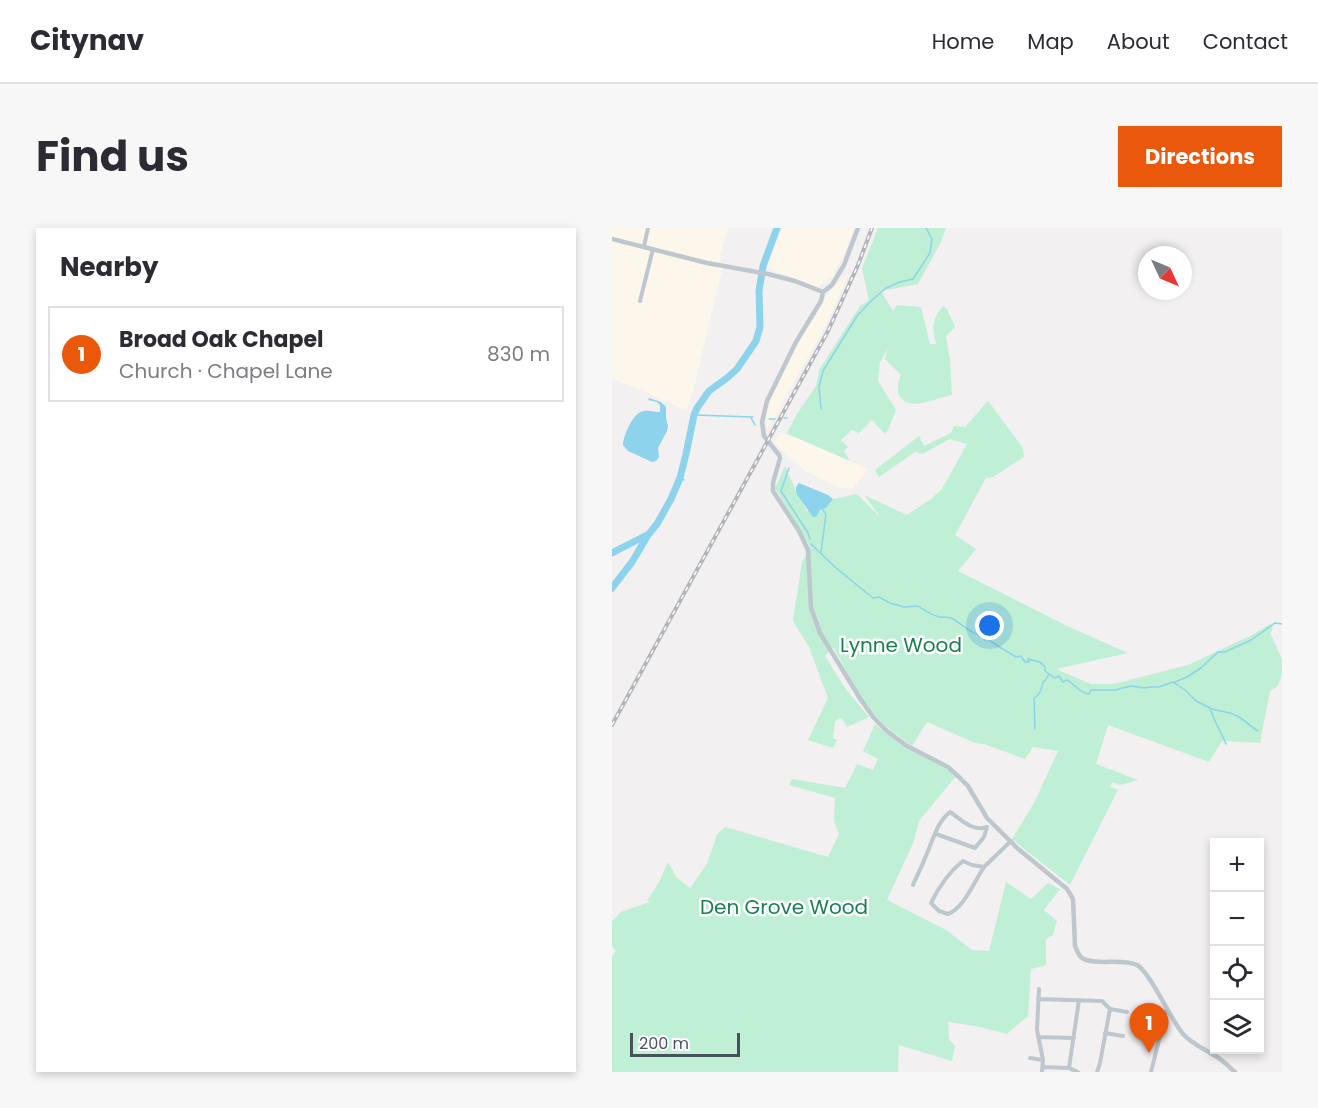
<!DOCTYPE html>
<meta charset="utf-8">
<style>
body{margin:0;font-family:Poppins,sans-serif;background:#f7f7f7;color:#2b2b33}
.controls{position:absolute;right:18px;bottom:18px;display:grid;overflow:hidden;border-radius:0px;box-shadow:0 3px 9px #0003}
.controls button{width:54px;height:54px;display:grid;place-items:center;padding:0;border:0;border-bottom:2px solid #e1e1e2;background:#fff;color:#2b2b33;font:30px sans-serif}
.compass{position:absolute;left:526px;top:18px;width:54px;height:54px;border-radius:50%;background:#fff;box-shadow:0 3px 9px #0003;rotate:134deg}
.scale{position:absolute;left:18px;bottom:15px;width:110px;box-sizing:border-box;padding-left:6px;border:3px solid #48525d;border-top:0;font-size:16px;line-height:21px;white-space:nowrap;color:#48525d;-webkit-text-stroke:4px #fff;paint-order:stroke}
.you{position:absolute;left:378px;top:398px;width:21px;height:21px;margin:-15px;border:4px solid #fff;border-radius:50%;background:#1a73e8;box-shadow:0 0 0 9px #1a73e833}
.badge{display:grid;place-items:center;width:39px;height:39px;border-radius:50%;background:#ea580c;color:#fff;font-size:20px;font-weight:700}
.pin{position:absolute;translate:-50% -50px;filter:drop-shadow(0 2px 3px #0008)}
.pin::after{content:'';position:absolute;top:32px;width:21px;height:18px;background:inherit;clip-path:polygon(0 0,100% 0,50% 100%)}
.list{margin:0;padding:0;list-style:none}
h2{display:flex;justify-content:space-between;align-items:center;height:78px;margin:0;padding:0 24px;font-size:26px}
h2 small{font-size:20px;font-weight:400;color:#7c7c81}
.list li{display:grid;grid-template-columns:39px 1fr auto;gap:18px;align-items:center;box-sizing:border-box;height:96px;margin:0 12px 12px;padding:0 12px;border:2px solid #e1e1e2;border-radius:0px}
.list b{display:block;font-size:22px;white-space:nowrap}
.list p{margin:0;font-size:20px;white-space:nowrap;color:#7c7c81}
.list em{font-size:20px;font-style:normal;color:#7c7c81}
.icon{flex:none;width:33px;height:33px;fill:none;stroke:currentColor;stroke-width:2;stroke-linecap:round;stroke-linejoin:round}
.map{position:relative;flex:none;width:670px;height:844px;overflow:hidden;border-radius:0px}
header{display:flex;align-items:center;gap:36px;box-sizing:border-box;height:84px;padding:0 30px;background:#fff;border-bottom:2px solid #e1e1e2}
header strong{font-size:28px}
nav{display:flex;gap:33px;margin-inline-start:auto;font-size:21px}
.intro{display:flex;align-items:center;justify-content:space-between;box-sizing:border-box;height:144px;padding:0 36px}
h1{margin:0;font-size:42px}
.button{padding:15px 27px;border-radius:0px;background:#ea580c;color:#fff;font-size:21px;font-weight:700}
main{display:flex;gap:36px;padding:0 36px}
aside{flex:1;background:#fff;border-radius:0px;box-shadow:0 3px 9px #0003}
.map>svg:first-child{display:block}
.commercial{fill:#fcf7ea}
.green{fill:#bfefd4}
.water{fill:#8cd3eb}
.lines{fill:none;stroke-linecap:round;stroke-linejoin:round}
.stream{stroke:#8cd3eb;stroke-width:1.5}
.river{stroke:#8cd3eb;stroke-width:7}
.minor{stroke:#bec6ce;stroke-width:4}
.tertiary{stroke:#bec6ce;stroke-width:4.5}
.rail-casing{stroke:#b2b4ba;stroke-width:4}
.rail{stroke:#fff;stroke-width:1.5;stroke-dasharray:4.5;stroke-linecap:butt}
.labels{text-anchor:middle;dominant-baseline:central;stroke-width:5;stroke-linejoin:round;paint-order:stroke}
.park-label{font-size:20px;fill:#187f50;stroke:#fff}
</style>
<header>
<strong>Citynav</strong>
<nav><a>Home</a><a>Map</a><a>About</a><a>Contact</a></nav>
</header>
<div class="intro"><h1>Find us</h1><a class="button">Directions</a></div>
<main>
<aside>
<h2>Nearby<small></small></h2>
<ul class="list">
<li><span class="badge">1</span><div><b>Broad Oak Chapel</b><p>Church · Chapel Lane</p></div><em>830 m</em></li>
</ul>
</aside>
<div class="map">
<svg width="670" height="844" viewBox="0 0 670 844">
<rect width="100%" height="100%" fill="#f2f0f0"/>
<path class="commercial" d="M0,0H116L108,27L110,43L81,164L74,182L0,150Z
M170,0H242L235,19L221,48L206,59L155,40Z
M236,47L214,97L154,203L155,183L161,164L185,115L210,74L225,55Z
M168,204L211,221L256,241L241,260H229L194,244L162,215Z"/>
<path class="green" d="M266,0H334L328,16L306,56L269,63L281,83L285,77L309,79L318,116H324C320,99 320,91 331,78L335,81L343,99L334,108L336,121L338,131L340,167C326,169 305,181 292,173C290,171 288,168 286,166V155L289,147L273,131L276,121L268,134L266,153L284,182L277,200L273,206L260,192L247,205L240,202L229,212L236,219L232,223L238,233L176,206L175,205L185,186L204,158L207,142L248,78L257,72L250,40Z
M376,173L411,220L412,229L381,249L374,250L343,307L364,321L346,343L453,397L516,425L444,441L479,456H502L576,437L640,407L658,396L661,401L658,405L670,431V446L666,458L658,463L648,515L610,513L597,534L496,497L484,536L526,552L508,557L500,554L498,559L506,562L458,657L400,611L422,575L446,523L421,519L413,531L372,516L363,515L315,494L300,518L271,496L251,473L221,419L213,428L233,460L257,489L235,499L230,490L223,493L221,510L225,512L221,520L196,512L216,470L197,419L181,393L190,334L198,319L163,260L173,238L184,263L195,283L208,282L211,284L210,281L214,280L221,271L245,266L269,290L252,267L295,287L318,272L330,261L355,216L338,211L310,226L303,224L267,249L263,242L307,208L312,218L339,205L342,198L353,199Z
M263,496L296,521L330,538L344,548L307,593L302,613L275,672L334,702L360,722L377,723L394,654L419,671L436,655L448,661L432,682L445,693L441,707L434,711V737L419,741L416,788L395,806L363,798L336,794L337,811L343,818L340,833L287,817L286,844H0V729L4,723L0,718V693L9,684L38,674L35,673L47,654L56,634L64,649L78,660L95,636L105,606L113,599L216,629L227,606L222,593L223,570L177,557L180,551L233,560L245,536L261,542L266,531L251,523Z"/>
<path class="water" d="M37,170L49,174L54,179V190L56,198L55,203L46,220L47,229L44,233L40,234L16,223L11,217C11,209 20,187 29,184C35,181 42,184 48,184V177L45,174L36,172Z
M187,255L216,267L221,271L214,280L208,282L204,289H201L186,268L184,263V259Z"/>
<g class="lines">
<path class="stream" d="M209,181L207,159L211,143L245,88L258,74L274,60L288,54L301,51L303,48L318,25L320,11L314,0
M82,187L141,189
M139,190L143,197
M172,190H175
M157,191H163
M177,240L169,263L196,305L198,311
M68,250L72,252
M199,316L224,340L261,370L267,369L278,375L292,379L306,378C312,382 320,387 327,389C332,390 337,388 341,391C350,396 359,406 370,408L373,412L376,411L378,413L404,429L409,428L413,434H417L416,431L428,434L433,439V443L437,446L433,453L431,454C430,460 427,468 422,470L423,501
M209,324L214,286L210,281
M437,446L443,450L447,448L451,454L455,452C463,456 467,465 477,466L479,462H503L519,458L532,460L539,459H547L561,454L573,462L584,473L598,480C602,493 609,504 614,516
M563,454L575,449L589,440L606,424H613L639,412L663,395L670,396
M600,481C607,483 618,484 625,488C633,492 639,499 646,503"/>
<path class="river" d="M0,325L33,308
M0,360L20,334L36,307L45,296L59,271L68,250L74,226L82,187L85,180L97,163L115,150L125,141L144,113L148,99L147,63L151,38L165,0"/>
<path class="minor" d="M32,18L36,0
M28,73L41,21
M351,633L360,637L372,639C362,654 352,680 336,686L327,683L319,675C326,660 338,643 351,633Z
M372,639L399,613
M301,657C305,647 310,639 313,630C321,613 324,595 338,584C350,592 360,604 375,599L372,609L363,620L324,606
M427,761L425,802L431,832L430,844
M426,771L490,773L498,781L488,835L485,844
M498,781L515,784
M493,805L511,808
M426,809L462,810
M418,830L431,832
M431,839L457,840L466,844
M457,840L467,772
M539,844L555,780"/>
<path class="tertiary" d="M246,0L232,37L220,57L211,64L209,73L184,114L155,173L150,194L152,208L167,227L168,230L161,255V263L187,303L196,322L199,380L208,405L249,472L262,490L275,503L295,518L336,539L347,549L356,558L375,590L405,620L455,661L461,671L463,718C465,722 466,727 470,730C483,738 510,730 525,737C538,744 559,792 571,806C581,817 593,821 605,829C612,833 617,839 623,844
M0,11L95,35L156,46L183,53L211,64"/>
<defs>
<path id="rail" d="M0,497L216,103L246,37L260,0"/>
</defs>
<use href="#rail" class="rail-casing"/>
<use href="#rail" class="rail"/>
</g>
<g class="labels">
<g class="park-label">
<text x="289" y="417">Lynne Wood</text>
<text x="172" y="679">Den Grove Wood</text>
</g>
</g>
</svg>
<div class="controls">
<button>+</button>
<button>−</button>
<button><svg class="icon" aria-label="locate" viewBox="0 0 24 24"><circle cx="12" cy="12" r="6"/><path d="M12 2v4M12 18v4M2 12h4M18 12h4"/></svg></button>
<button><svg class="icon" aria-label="layers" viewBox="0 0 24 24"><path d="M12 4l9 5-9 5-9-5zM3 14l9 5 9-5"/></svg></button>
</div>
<svg class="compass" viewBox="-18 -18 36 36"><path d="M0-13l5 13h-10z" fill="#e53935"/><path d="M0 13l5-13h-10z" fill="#7c7c81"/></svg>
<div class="scale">200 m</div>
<div class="you"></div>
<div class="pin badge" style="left:537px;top:825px">1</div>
</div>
</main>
